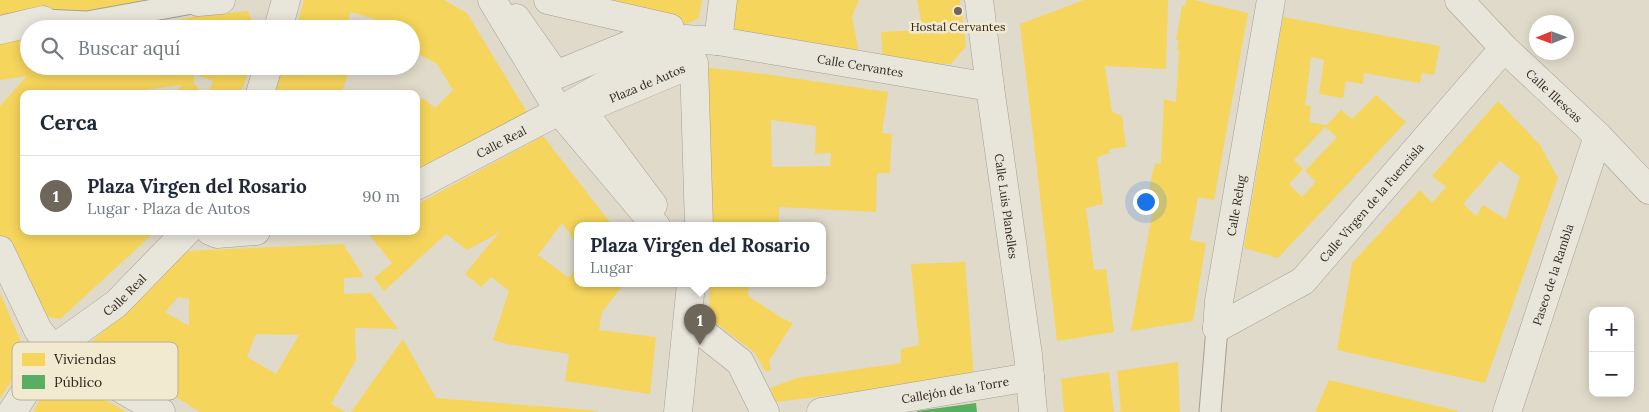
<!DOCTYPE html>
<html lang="es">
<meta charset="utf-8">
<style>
body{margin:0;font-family:Lora,serif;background:#f6f6f7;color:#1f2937}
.controls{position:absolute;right:15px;bottom:15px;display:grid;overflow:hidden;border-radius:10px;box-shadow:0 2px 12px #0003}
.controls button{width:45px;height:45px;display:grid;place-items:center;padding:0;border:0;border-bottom:1px solid #e0e1e3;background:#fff;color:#1f2937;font:25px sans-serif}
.compass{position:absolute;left:1529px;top:15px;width:45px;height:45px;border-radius:50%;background:#fff;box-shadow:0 2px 12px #0003;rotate:269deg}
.you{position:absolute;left:1145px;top:201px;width:18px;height:18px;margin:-12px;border:4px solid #fff;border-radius:50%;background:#1a73e8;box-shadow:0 0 0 8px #1a73e833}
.badge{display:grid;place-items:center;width:32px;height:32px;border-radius:50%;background:#6f665a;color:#fff;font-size:16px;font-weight:700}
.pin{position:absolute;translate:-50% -41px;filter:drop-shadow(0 1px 2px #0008)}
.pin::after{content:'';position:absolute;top:26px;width:18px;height:15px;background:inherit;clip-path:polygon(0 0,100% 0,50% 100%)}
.popup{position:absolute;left:574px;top:222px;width:252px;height:65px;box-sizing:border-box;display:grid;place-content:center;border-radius:10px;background:#fff;filter:drop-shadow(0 1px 4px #0005);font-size:16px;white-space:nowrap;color:#747a83}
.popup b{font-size:19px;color:#1f2937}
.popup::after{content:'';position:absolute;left:50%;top:100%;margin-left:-10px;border:10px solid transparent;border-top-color:#fff}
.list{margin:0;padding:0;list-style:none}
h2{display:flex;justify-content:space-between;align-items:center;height:65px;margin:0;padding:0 20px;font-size:21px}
h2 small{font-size:16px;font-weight:400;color:#747a83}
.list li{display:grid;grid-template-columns:32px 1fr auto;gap:15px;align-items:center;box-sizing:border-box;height:80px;padding:0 20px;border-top:1px solid #e0e1e3}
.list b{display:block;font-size:19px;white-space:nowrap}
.list p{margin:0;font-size:16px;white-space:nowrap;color:#747a83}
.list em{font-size:16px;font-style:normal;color:#747a83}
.icon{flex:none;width:28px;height:28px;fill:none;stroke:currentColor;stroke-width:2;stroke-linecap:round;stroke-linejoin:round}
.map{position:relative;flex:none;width:1649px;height:412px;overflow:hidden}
.search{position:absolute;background:#fff;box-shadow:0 2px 12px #0003;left:20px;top:20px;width:400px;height:55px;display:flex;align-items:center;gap:12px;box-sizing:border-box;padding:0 18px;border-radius:28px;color:#747a83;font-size:19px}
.panel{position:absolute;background:#fff;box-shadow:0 2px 12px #0003;left:20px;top:90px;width:400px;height:145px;border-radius:10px}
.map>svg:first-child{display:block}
.homes{fill:#f6d55c;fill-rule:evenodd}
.public{fill:#5aae61}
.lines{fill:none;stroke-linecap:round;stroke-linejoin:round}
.service-casing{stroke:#a59f94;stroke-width:23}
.pedestrian-casing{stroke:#a59f94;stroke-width:29}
.minor-casing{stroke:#a59f94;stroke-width:29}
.tertiary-casing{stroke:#a59f94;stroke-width:29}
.service{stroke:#e8e5db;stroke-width:21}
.pedestrian{stroke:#e8e5db;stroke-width:28}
.minor{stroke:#e8e5db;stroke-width:28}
.tertiary{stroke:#e8e5db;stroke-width:28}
.poi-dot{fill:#6f665a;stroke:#f1e9d0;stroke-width:2}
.labels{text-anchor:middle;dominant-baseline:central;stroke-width:5;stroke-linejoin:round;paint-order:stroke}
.poi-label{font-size:12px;fill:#32281d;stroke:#f1e9d0}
.street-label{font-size:12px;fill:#32281d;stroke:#f1e9d0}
.key{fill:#f1e9d0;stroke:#b8af9a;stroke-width:1}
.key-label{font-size:14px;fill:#32281d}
</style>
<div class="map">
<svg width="1649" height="412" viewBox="0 0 1649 412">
<rect width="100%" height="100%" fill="#e0daca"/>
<path class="homes" d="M0,0H157L70,17L0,21Z
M304,0H444L467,13L527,112L478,142L416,173V101L423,98L435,108L453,90L437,64L411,50V29H389L391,25L388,23L351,12L344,29H296Z
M567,0H702L699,18L682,26Z
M730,0H859L852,16L859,53L725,37Z
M917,0H960L966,46L951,64L883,62L881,32L923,30Z
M1084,0H1168L1166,69L1105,66L1112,112L1122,116L1126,147L1109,149V153L1103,155L1097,158L1103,204L1086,208L1094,270L1106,269L1114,332L1057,341L1020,24Z
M1186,0H1194L1248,13L1214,200L1198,197L1190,240L1206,243L1193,321L1131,331L1154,203L1146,202L1155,163L1161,164L1164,99L1176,102L1179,50L1177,49L1179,41L1176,40L1182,6H1185Z
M248,11L255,29H136L192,17Z
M1283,17L1440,46L1434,75L1422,73L1420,83L1364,73L1363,84L1346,81L1343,98L1319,94L1324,60L1311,57L1305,105L1311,106L1309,122L1327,125L1341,110L1352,119L1376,95L1406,122L1278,258L1244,248ZM1325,127L1337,137L1305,171L1316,182L1302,197L1289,184L1303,169L1294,160Z
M29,33V66H251L240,94H208L213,81L194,74V83L203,94H174L182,85L115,94H24V231H156L60,319L37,315L0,238V106L27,76L0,80V40Z
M283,66H351L341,94H273Z
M702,67L765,74L888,92L882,133L892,134L890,173H877L876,212L779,207V226H711ZM771,120L816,126L815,154L831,153L830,166L772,167Z
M1498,101L1540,145L1558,178L1485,383L1337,350L1352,263L1420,190L1432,203L1446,187L1432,176ZM1500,161L1520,177L1506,219L1483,205L1476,216L1463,204Z
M543,136L613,226H578V253L575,250L573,238L562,223L538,255L569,278L578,266V284H624L602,312L599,330L656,337L650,394L565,381L569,354L507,344L493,340L509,291L491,277L481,287L465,274L502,229L495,235L467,250L446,234L384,291L374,278L392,263L367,232L416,231V205Z
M343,244L364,277L344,278V294L371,293L398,329L355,328L356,360L331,404L346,412H200L90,343L140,298L184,251ZM178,297L189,299V326L165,312ZM256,334L299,335L276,374L247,357Z
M965,262L974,377L776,402L770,388L797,378L901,363V349L919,345L911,264Z
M710,284H749L748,296L782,318L793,323L769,361L771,370L765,371L755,353L709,318Z
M0,293L27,356L0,399Z
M403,339L436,398L564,408L598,411V412H351Z
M1178,362L1180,412H1117L1121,410L1117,371Z
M55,372L127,412H33Z
M1109,372L1114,412H1064L1061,379Z
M1329,380L1458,411V412H1315Z"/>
<path class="public" d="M976,403L977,412H917V411Z"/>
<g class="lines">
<defs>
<path id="service" d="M43,20L87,22L198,2
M1210,412L1217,328"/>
<g id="pedestrian">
<path d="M516,18L556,75L670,28L548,0"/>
<path d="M0,30L43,20"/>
<path id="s1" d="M653,205L582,110L694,63L699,226"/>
<path id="s2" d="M821,412L1030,377"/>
</g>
<g id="minor">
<path d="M197,0L198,2L221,0"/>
<path d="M492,0L559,111L656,226"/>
<path id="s3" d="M1459,0L1504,48L1598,136L1649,190"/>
<path d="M278,29L286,0"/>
<path d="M718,41L723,0"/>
<path d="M260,94L268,66"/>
<path id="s4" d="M416,186L559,111L685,39L718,41L990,87"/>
<path d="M210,231L217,234L256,231"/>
<path d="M0,250L38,330L53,349L161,412"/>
<path d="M688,321L740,362L765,412"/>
<path id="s5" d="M1217,328L1303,281L1504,48"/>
<path id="s6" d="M1217,328L1219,301L1271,0"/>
<path id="s7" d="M12,412L53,349L116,304L187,231"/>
<path d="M678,412L691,284"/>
<path id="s8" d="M1507,412L1598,136"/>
</g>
<g id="tertiary">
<path id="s9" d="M979,0L990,87L1028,355L1033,412"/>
</g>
</defs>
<use href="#service" class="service-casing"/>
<use href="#pedestrian" class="pedestrian-casing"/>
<use href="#minor" class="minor-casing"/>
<use href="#tertiary" class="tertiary-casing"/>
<use href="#service" class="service"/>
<use href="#pedestrian" class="pedestrian"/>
<use href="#minor" class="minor"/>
<use href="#tertiary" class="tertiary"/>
</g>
<circle class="poi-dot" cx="958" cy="11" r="5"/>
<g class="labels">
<g class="poi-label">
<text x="958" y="26">Hostal Cervantes</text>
</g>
<g class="street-label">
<text stroke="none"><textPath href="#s4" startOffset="484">Calle Cervantes</textPath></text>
<text stroke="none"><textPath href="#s1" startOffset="189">Plaza de Autos</textPath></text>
<text stroke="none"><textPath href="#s3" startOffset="135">Calle Illescas</textPath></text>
<text stroke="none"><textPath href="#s4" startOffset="96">Calle Real</textPath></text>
<text stroke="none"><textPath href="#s5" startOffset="202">Calle Virgen de la Fuencisla</textPath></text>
<text stroke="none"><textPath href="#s6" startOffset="124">Calle Relug</textPath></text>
<text stroke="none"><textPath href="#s9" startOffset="208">Calle Luis Planelles</textPath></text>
<text stroke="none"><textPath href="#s8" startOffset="145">Paseo de la Rambla</textPath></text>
<text stroke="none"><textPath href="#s7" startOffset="165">Calle Real</textPath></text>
<text stroke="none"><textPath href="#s2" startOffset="136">Callejón de la Torre</textPath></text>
</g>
</g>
<rect x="12" y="342" width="166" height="58" rx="8" class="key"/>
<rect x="22" y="353" width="23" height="13" fill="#f6d55c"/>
<rect x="22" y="375" width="23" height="14" fill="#5aae61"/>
<g class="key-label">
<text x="54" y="364">Viviendas</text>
<text x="54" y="387">Público</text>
</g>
</svg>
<div class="controls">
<button>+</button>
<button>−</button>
</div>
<svg class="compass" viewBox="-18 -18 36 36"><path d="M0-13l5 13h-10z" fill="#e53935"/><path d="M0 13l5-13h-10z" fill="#747a83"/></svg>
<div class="you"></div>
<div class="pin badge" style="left:700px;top:345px">1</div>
<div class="popup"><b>Plaza Virgen del Rosario</b>Lugar</div>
<div class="search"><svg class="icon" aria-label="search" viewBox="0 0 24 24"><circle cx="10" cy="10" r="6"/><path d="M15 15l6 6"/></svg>Buscar aquí</div>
<section class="panel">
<h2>Cerca<small></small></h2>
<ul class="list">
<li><span class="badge">1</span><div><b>Plaza Virgen del Rosario</b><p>Lugar · Plaza de Autos</p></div><em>90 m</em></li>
</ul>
</section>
</div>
